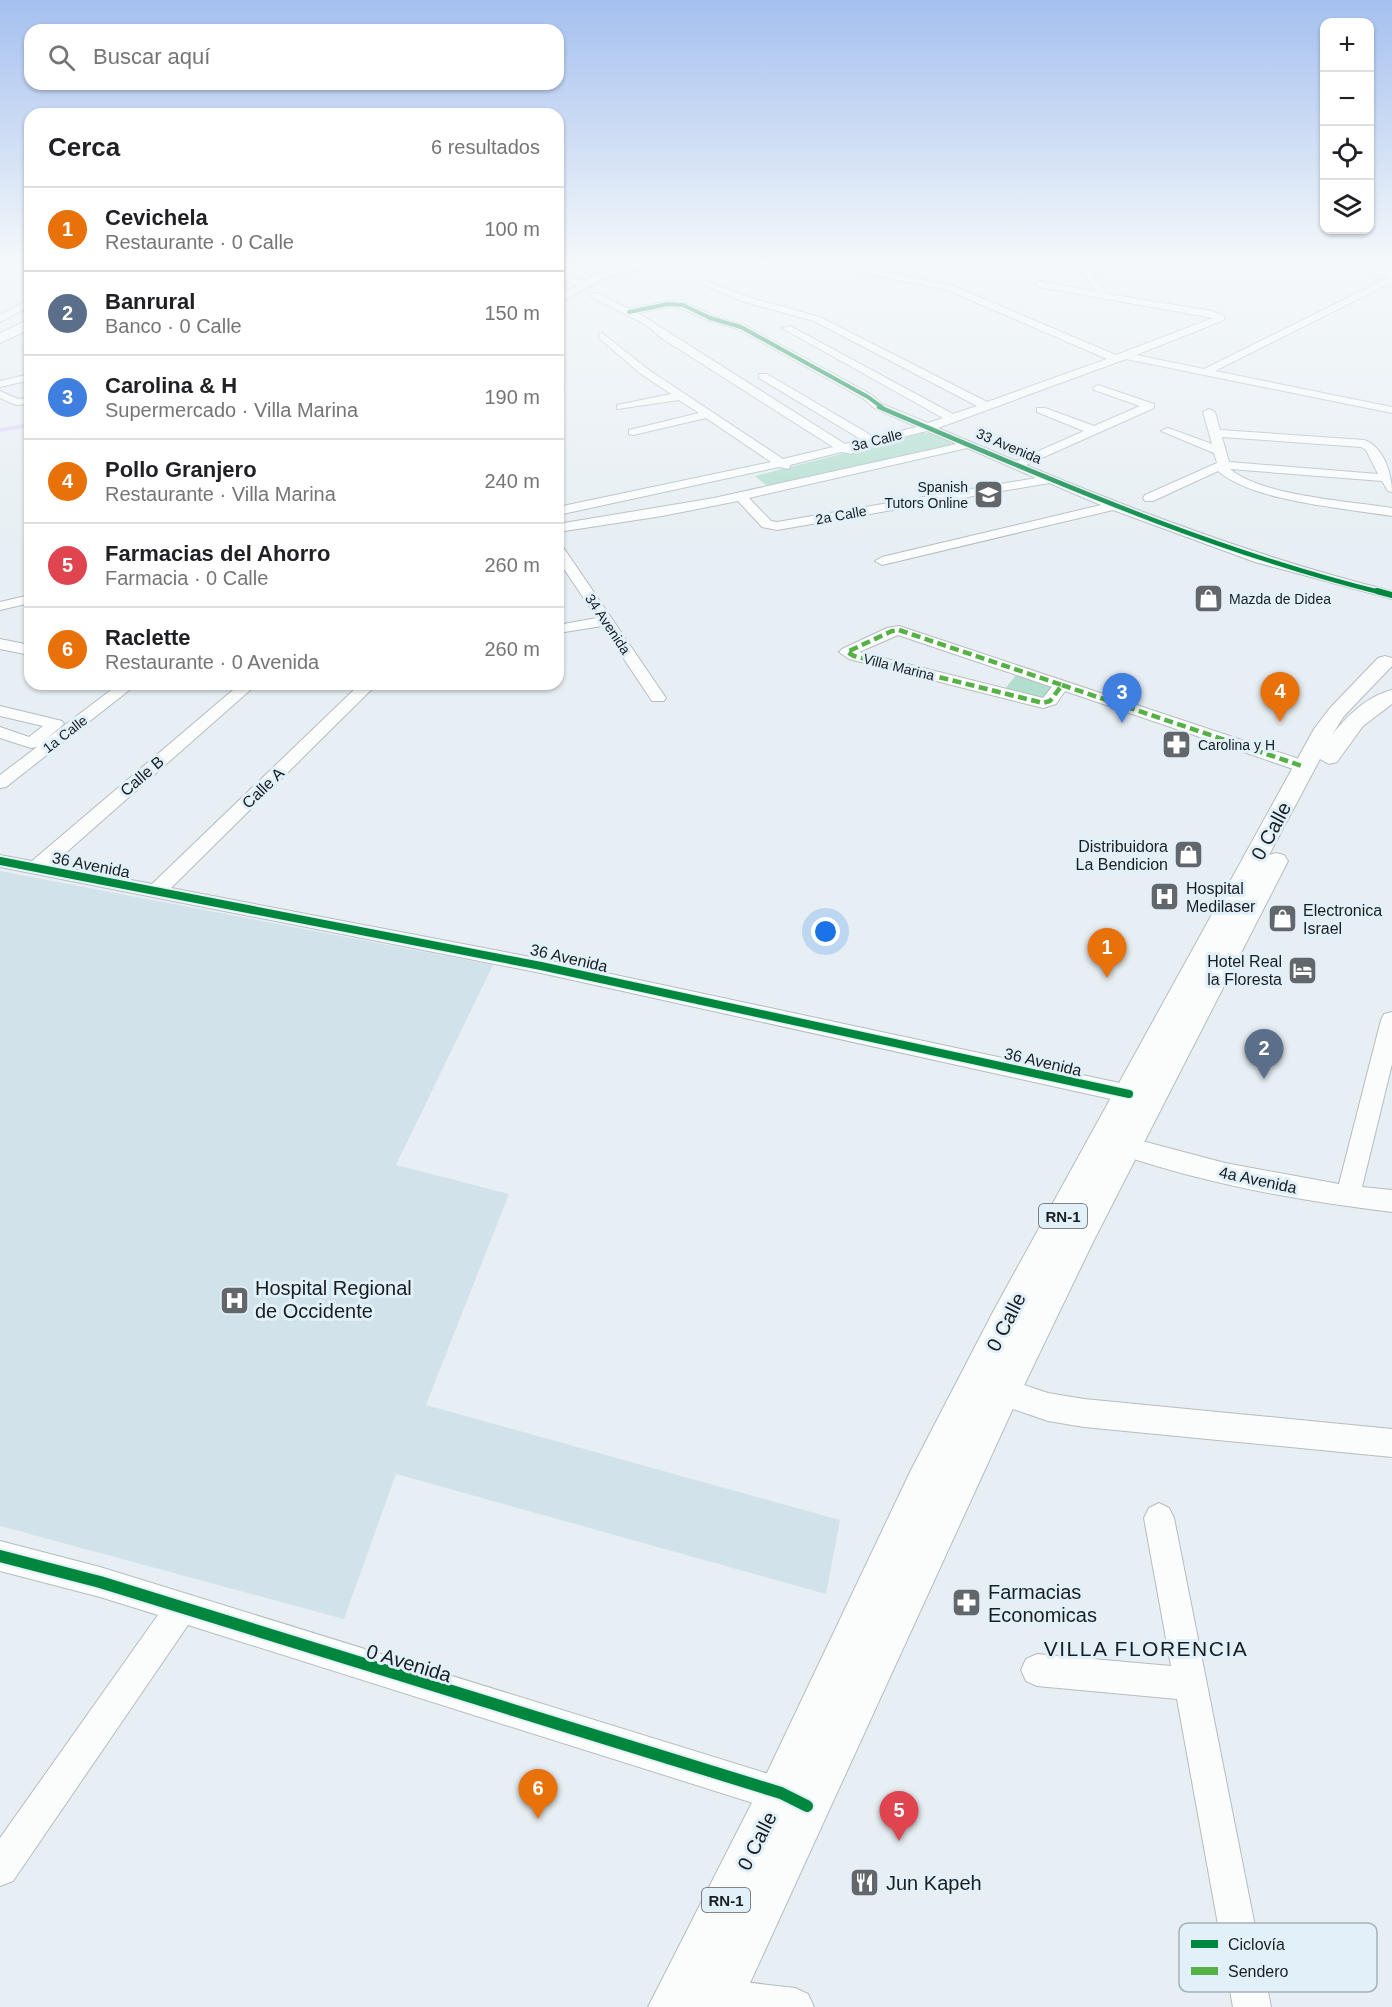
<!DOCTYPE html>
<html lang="es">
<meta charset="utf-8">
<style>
body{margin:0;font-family:Arial,sans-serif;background:#f2f2f2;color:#202124}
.controls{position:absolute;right:18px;top:18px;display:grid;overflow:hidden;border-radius:12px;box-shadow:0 2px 4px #0004}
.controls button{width:54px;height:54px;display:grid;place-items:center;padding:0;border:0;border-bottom:2px solid #e0e0e0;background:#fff;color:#202124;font:30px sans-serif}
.you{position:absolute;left:826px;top:932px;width:21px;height:21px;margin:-15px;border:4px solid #fff;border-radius:50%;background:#1a73e8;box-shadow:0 0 0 9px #1a73e833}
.badge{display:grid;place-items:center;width:39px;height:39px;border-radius:50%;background:#2563eb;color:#fff;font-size:20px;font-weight:700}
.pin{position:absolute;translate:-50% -50px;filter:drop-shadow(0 2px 3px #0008)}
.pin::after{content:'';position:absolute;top:32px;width:21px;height:18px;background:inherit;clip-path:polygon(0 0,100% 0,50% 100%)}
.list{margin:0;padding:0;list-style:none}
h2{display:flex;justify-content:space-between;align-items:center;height:78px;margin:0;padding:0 24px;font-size:26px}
h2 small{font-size:20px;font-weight:400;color:#757577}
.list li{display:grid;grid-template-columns:39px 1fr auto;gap:18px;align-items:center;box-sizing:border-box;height:84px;padding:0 24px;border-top:2px solid #e0e0e0}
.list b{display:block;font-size:22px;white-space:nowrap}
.list p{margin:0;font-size:20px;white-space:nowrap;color:#757577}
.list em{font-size:20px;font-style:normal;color:#757577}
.icon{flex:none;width:33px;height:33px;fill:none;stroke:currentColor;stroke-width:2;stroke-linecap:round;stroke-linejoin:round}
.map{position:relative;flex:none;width:1392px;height:2007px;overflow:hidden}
.search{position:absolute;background:#fff;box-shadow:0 2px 4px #0004;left:24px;top:24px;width:540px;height:66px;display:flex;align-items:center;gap:15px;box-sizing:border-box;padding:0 21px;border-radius:18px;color:#757577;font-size:22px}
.panel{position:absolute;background:#fff;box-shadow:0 2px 4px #0004;left:24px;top:108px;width:540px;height:582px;border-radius:18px}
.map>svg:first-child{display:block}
.built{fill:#d2e2eb}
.green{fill:#b2decf}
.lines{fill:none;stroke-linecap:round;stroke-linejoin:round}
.stream-far1{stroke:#e0d2fa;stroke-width:3}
.stream{stroke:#e0d2fa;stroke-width:4}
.minor-casing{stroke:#b6bcbf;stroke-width:2}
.major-casing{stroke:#b6bcbf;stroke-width:2}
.highway-casing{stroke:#b6bcbf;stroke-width:2}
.minor{fill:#fbfdfd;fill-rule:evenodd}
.major{fill:#fbfdfd;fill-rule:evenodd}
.highway{fill:#fbfdfd;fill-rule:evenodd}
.quiet{stroke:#55b145;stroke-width:4.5;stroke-dasharray:9 4.5;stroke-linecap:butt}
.cycleway-far4-casing{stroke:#e2f0f9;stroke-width:5}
.cycleway-far3-casing{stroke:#e2f0f9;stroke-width:7}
.cycleway-far2-casing{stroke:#e2f0f9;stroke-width:9}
.cycleway-far1-casing{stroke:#e2f0f9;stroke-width:11}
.cycleway-casing{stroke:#e2f0f9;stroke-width:16}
.cycleway-far4{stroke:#00873e;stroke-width:4}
.cycleway-far3{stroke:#00873e;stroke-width:4.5}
.cycleway-far2{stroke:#00873e;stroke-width:6}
.cycleway-far1{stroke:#00873e;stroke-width:8}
.cycleway{stroke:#00873e;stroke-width:12}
.labels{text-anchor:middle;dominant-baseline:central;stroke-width:6;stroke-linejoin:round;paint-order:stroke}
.far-street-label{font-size:14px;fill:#191e21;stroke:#e2f0f9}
.far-poi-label{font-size:14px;fill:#191e21;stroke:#e2f0f9;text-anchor:start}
.shield{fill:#e2f0f9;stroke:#555d62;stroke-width:1.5}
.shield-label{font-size:15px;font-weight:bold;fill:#191e21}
.street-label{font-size:16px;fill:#191e21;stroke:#e2f0f9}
.poi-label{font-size:16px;fill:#191e21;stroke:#e2f0f9;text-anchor:end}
.near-street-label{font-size:20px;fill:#191e21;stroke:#e2f0f9}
.near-poi-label{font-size:20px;fill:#191e21;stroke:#e2f0f9;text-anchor:start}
.near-neighbourhood-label{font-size:21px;letter-spacing:1.5px;fill:#191e21;stroke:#e2f0f9}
.key{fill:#e2f0f9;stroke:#a6b1b8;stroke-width:1.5}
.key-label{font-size:16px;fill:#191e21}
</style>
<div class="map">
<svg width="1392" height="2007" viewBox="0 0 1392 2007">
<rect width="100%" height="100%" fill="#e7eff4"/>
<path class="built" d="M0,871L493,965L396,1165L509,1194L426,1405L840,1520L826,1594L396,1474L344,1619L0,1526Z"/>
<path class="green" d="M923,433H933L954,441L955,444L767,486L755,476Z
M1016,675L1052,686L1042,700L1005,689Z"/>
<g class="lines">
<path class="stream-far1" d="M1388,263L1392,266
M558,305L609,277L664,263"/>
<path class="stream" d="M0,430L30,425"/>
<defs>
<path id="minor" d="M2,263H15L30,267V273Z
M642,263H656L603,278L558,303V296L578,285L558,277V271L584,281L597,274Z
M843,263H855L873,270L953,286L1116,355L1213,318L1040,287L1035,284L1040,281L1096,292L1077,263H1085L1107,294L1212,311L1224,316V320L1136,355L1204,369L1389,277L1360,269L1327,266L1323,263H1361L1392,272V282L1215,371L1392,407V413L1126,359L938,428L1016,461L1084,431L1037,412V408H1045L1094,426L1140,406L1094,390L1093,388L1098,385L1154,404V408L1026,465C1145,515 1266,560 1392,591V599L1255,562L1113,510L882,565L875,561L882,557L1101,505L1049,483L777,530L762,527L738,501L662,516L558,532V524L714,498L957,444L927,431L853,449L852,454L841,452L790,465L789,469L779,467L558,515V507L771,462L706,418L633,435L629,434V430L699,413L679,400L617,409V405L671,394L641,374L599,338V334L602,333L649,370L783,459L833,447L663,339L645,324L591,297V293H597L629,309L668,301L686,303L713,316L744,325L872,395L882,404L928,423L943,418L782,328L790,326L953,414L977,406L814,321L745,302L699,283L706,281L751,298L820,317L987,402L1107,359L947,290L868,274ZM668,307L681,308L707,320L738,329L864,399L874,408L917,427L874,437L767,374H759V378L862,440L845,444L638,313ZM967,448L1036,478L777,522L771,521L749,498Z
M30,299V306L0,322V315Z
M30,374V380L0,387V381Z
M0,391L18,399L30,398V404L16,405L0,398Z
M1209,409L1215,412L1220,430L1364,440C1383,446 1392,473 1392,492L1388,491L1382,481L1230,469C1262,496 1349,501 1392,508V516C1344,508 1254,502 1218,471L1153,501H1145L1143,498L1145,495L1217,463L1214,453L1161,431L1167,428L1171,429L1212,444L1203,412ZM1222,437L1361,447L1366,450L1378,474L1229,462Z
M558,546L563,547L666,698L664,701H652L602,626L558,633V625L597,618L558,560Z
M30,595V603L0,610V602Z
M899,626L1311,763L1314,767L1311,771H1299L1065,691L1056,704L1043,708L849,659L839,652L842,649L887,628ZM898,635L1052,687L1043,698L859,652Z
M0,639L30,645V655L0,649Z
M119,684H137L6,787L0,788V775L37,747L31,748L0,738V727L29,737L43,726L0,716V706L62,721L64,724L45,740Z
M240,684H257L52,865L152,884L360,684H377L171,888L541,959L1129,1085L1137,1088L1140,1094L1137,1100L1129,1103L541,973L0,867V855L32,861Z
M1392,1012V1064L1362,1187L1392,1190V1212C1300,1201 1206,1184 1119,1154L1115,1147L1119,1140L1127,1137L1225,1163L1339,1184L1381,1020L1384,1014Z
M1003,1378L1048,1393L1084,1399L1392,1429V1457L1084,1427L1048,1421L993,1402L989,1392L993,1382Z
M1159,1503L1169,1508L1174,1518L1271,2007H1233L1177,1699L1037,1686L1026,1681L1021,1670L1026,1659L1037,1654L1171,1666L1144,1518L1149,1508Z
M0,1541L100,1567L785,1779L797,1784L802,1796L797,1808L785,1813L188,1625L13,1881L0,1886V1838L158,1615L100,1597L0,1571Z
M718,1979L795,1988L808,1994L814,2007H703L699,1998L705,1985Z"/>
<path id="major" d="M1385,656L1392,658V666L1344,716L1332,735C1347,716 1367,696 1392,690V704L1363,726L1337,762L1329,764L1320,759L1269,855L1276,853L1284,855L1288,861L1093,1242L1015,1404L739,2007H648L765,1777L911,1470L994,1310L1314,729L1330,708L1378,658Z"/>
<path id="highway" d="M30,319V329L0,343V333Z"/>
</defs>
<use href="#minor" class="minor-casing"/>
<use href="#major" class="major-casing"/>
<use href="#highway" class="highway-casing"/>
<use href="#minor" class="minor"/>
<use href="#major" class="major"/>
<use href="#highway" class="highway"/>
<path class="quiet" d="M899,630L1062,685L1050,701L1043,703L854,656L847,652L892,631Z
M1062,685L1305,767"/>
<defs>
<path id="cycleway-far4" d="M629,312L668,304L683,305L710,318L741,327L868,397L883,408"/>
<path id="cycleway-far3" d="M879,407C1045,477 1208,550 1383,593"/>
<path id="cycleway-far2" d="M1377,591L1392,595"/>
<path id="cycleway-far1" d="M0,861L541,966L1129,1094"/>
<path id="cycleway" d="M0,1556L100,1582L781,1793L807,1806"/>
</defs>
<use href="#cycleway-far4" class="cycleway-far4-casing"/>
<use href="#cycleway-far3" class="cycleway-far3-casing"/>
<use href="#cycleway-far2" class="cycleway-far2-casing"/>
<use href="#cycleway-far1" class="cycleway-far1-casing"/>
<use href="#cycleway" class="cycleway-casing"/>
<use href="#cycleway-far4" class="cycleway-far4"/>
<use href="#cycleway-far3" class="cycleway-far3"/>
<use href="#cycleway-far2" class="cycleway-far2"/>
<use href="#cycleway-far1" class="cycleway-far1"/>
<use href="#cycleway" class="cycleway"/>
</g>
<linearGradient id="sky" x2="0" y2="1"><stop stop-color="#a5c0ef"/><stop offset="0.48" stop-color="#f4f8fa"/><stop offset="1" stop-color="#f4f8fa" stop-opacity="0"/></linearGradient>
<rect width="1392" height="544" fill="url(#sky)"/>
<defs>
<symbol id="school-square" viewBox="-11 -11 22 22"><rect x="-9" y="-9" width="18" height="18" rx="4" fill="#61676b" stroke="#e2f0f9"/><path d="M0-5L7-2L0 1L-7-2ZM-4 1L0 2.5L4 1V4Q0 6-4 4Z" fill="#fff"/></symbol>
<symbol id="shop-square" viewBox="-11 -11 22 22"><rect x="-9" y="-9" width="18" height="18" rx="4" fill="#61676b" stroke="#e2f0f9"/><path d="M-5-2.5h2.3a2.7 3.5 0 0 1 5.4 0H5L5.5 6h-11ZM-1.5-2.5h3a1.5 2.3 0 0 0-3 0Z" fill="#fff"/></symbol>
<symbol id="pharmacy-square" viewBox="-11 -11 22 22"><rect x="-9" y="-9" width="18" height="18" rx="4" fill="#61676b" stroke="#e2f0f9"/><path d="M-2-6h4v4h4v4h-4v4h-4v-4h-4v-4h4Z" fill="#fff"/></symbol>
<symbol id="hospital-square" viewBox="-11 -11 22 22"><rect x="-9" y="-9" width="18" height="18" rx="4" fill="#61676b" stroke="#e2f0f9"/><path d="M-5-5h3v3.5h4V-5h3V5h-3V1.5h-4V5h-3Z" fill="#fff"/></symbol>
<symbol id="hotel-square" viewBox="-11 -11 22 22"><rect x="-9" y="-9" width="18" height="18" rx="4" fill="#61676b" stroke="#e2f0f9"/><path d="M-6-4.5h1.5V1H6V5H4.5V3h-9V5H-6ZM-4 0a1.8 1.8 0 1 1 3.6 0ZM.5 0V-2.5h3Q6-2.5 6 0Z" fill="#fff"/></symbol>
<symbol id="restaurant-square" viewBox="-11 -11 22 22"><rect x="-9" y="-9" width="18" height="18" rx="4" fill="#61676b" stroke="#e2f0f9"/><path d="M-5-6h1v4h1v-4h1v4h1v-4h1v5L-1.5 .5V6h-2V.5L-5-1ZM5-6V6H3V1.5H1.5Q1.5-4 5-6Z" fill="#fff"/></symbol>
</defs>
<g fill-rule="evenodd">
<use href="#school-square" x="972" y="478" width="33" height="33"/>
<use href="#shop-square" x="1192" y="582" width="33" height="33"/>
<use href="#pharmacy-square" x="1160" y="728" width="33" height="33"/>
<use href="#shop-square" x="1172" y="838" width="33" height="33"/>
<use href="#hospital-square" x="1148" y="880" width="33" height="33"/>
<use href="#shop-square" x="1266" y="902" width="33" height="33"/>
<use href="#hotel-square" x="1286" y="954" width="33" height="33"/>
<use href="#hospital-square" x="218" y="1284" width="33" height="33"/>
<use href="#pharmacy-square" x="950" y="1586" width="33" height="33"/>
<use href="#restaurant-square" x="848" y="1866" width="33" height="33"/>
</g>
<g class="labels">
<g class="far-street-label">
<text transform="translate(877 440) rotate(-14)">3a Calle</text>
<text transform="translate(1009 446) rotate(23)">33 Avenida</text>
<text transform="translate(841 515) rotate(-10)">2a Calle</text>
<text transform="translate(608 624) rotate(56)">34 Avenida</text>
<text transform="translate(899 667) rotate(14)">Villa Marina</text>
<text transform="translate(65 734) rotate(-38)">1a Calle</text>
</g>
<g class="far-poi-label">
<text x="968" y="487" text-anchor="end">Spanish<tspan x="968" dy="16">Tutors Online</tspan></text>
<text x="1229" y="599">Mazda de Didea</text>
<text x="1198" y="745">Carolina y H</text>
</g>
<g class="shield">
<rect x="1039" y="1204" width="48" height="24" rx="4.5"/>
<rect x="702" y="1888" width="48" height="24" rx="4.5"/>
</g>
<g class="shield-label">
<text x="1063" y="1216">RN-1</text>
<text x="726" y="1900">RN-1</text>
</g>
<g class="street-label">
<text transform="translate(142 776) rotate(-41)">Calle B</text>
<text transform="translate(263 788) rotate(-44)">Calle A</text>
<text transform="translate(91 865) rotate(11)">36 Avenida</text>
<text transform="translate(569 958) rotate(13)">36 Avenida</text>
<text transform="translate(1043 1062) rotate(13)">36 Avenida</text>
<text transform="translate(1258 1180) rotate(12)">4a Avenida</text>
</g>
<g class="poi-label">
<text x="1168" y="846">Distribuidora<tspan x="1168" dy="18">La Bendicion</tspan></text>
<text x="1186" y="888" text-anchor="start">Hospital<tspan x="1186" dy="18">Medilaser</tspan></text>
<text x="1303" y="910" text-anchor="start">Electronica<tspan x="1303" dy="18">Israel</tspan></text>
<text x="1282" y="961">Hotel Real<tspan x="1282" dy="18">la Floresta</tspan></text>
</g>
<g class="near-street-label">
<text transform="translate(1271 831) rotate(-62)">0 Calle</text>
<text transform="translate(1006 1322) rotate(-63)">0 Calle</text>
<text transform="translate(409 1663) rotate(17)">0 Avenida</text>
<text transform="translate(757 1841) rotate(-63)">0 Calle</text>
</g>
<g class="near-poi-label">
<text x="255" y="1288">Hospital Regional<tspan x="255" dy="23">de Occidente</tspan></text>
<text x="988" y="1592">Farmacias<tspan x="988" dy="23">Economicas</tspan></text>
<text x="886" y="1883">Jun Kapeh</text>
</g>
<g class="near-neighbourhood-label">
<text x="1146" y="1648">VILLA FLORENCIA</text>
</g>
</g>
<rect x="1179" y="1923" width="198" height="69" rx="9" class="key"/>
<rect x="1191" y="1940" width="27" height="8" fill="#00873e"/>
<rect x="1191" y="1967" width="27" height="8" fill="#55b145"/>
<g class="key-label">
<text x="1228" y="1950">Ciclovía</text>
<text x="1228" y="1977">Sendero</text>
</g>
</svg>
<div class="controls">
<button>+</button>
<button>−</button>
<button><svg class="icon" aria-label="locate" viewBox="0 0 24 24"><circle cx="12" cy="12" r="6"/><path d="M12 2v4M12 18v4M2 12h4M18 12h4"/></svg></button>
<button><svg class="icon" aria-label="layers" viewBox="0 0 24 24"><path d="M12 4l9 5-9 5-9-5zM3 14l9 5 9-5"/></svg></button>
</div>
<div class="you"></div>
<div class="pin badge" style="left:1107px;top:978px;background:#e8710a">1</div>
<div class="pin badge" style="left:1264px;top:1079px;background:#5c6f8a">2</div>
<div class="pin badge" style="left:1122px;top:723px;background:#3f7fe0">3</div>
<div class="pin badge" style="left:1280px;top:722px;background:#e8710a">4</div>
<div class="pin badge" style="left:899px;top:1841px;background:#e0444e">5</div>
<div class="pin badge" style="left:538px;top:1819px;background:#e8710a">6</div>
<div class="search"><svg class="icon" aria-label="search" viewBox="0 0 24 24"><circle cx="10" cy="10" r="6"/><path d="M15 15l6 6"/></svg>Buscar aquí</div>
<section class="panel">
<h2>Cerca<small>6 resultados</small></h2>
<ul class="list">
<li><span class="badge" style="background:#e8710a">1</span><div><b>Cevichela</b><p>Restaurante · 0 Calle</p></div><em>100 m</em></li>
<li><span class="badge" style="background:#5c6f8a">2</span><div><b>Banrural</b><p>Banco · 0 Calle</p></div><em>150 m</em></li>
<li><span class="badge" style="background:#3f7fe0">3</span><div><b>Carolina &amp; H</b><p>Supermercado · Villa Marina</p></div><em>190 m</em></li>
<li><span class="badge" style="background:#e8710a">4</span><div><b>Pollo Granjero</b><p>Restaurante · Villa Marina</p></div><em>240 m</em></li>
<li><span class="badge" style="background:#e0444e">5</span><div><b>Farmacias del Ahorro</b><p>Farmacia · 0 Calle</p></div><em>260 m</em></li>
<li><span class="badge" style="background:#e8710a">6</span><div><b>Raclette</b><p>Restaurante · 0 Avenida</p></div><em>260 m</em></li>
</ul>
</section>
</div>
